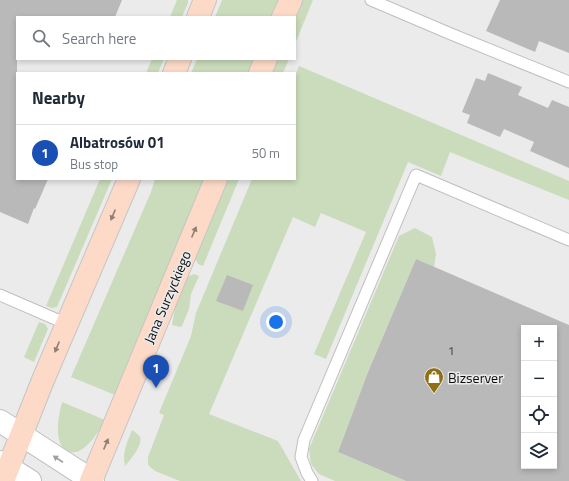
<!DOCTYPE html>
<meta charset="utf-8">
<style>
body{margin:0;font-family:"Titillium Web",sans-serif;background:#f2f2f3;color:#1f2937}
.controls{position:absolute;right:12px;bottom:12px;display:grid;overflow:hidden;border-radius:0px;box-shadow:0 2px 6px #0003}
.controls button{width:36px;height:36px;display:grid;place-items:center;padding:0;border:0;border-bottom:1px solid #e0e1e3;background:#fff;color:#1f2937;font:20px sans-serif}
.you{position:absolute;left:276px;top:322px;width:14px;height:14px;margin:-10px;border:3px solid #fff;border-radius:50%;background:#1a73e8;box-shadow:0 0 0 6px #1a73e833}
.badge{display:grid;place-items:center;width:26px;height:26px;border-radius:50%;background:#7c3aed;color:#fff;font-size:13px;font-weight:700}
.pin{position:absolute;translate:-50% -33px;filter:drop-shadow(0 1px 2px #0008)}
.pin::after{content:'';position:absolute;top:21px;width:14px;height:12px;background:inherit;clip-path:polygon(0 0,100% 0,50% 100%)}
.list{margin:0;padding:0;list-style:none}
h2{display:flex;justify-content:space-between;align-items:center;height:52px;margin:0;padding:0 16px;font-size:17px}
h2 small{font-size:13px;font-weight:400;color:#747a83}
.list li{display:grid;grid-template-columns:26px 1fr auto;gap:12px;align-items:center;box-sizing:border-box;height:56px;padding:0 16px;border-top:1px solid #e0e1e3}
.list b{display:block;font-size:15px;white-space:nowrap}
.list p{margin:0;font-size:13px;white-space:nowrap;color:#747a83}
.list em{font-size:13px;font-style:normal;color:#747a83}
.icon{flex:none;width:22px;height:22px;fill:none;stroke:currentColor;stroke-width:2;stroke-linecap:round;stroke-linejoin:round}
.map{position:relative;flex:none;width:569px;height:481px;overflow:hidden}
.search{position:absolute;background:#fff;box-shadow:0 2px 6px #0003;left:16px;top:16px;width:280px;height:44px;display:flex;align-items:center;gap:10px;box-sizing:border-box;padding:0 14px;border-radius:0px;color:#747a83;font-size:15px}
.panel{position:absolute;background:#fff;box-shadow:0 2px 6px #0003;left:16px;top:72px;width:280px;height:108px;border-radius:0px}
.map>svg:first-child{display:block}
.green{fill:#cadcbb}
.building{fill:#bab9ba;fill-rule:evenodd}
.lines{fill:none;stroke-linecap:round;stroke-linejoin:round}
.service-casing{stroke:#bfbfc0;stroke-width:13}
.minor-casing{stroke:#bfbfc0;stroke-width:24}
.primary-casing{stroke:#c5c5c5;stroke-width:24}
.service{stroke:#fff;stroke-width:11}
.minor{stroke:#fff;stroke-width:22}
.primary{stroke:#fcdac7;stroke-width:22}
.oneway{fill:#917e74}
.oneway2{fill:#9f9f9f}
.labels{text-anchor:middle;dominant-baseline:central;stroke-width:3;stroke-linejoin:round;paint-order:stroke}
.number-label{font-size:12px;fill:#39393a}
.street-label{font-size:14px;fill:#0e0e0f;stroke:#ebebec}
.poi-label{font-size:14px;fill:#0e0e0f;stroke:#ebebec;text-anchor:start}
</style>
<div class="map">
<svg width="569" height="481" viewBox="0 0 569 481">
<rect width="100%" height="100%" fill="#ebebec"/>
<path class="green" d="M177,0H188V3L182,17H170Z
M222,0H279L272,17H215Z
M302,0H313L295,44C295,26 293,16 302,0Z
M152,59H164L158,73H146Z
M197,59H255L249,73H191Z
M277,59H289L283,73H271Z
M299,66L569,181V200L450,152L441,176L408,162L326,359L314,354L366,232L321,213L315,227L293,217L209,414L278,441L301,481H180L155,471L150,467L148,464V457L164,415L159,413L191,336L196,313L252,179H295V76Z
M100,179H112L57,307L52,308L46,306Z
M155,179H205L115,395L71,377L151,192Z
M227,179H239L203,266L198,264L194,257Z
M415,228L432,237L436,254L434,267L416,259L368,372L338,452L406,481H335L319,474L311,464L309,449L399,236Z
M194,274L199,276L191,294L189,309L182,326L180,327L172,325L176,303L187,277Z
M39,322L45,324L48,329L34,362L24,357Z
M62,402L105,420C100,430 85,455 71,452C67,451 63,449 61,445C55,434 59,414 62,402Z
M132,430C135,432 138,434 140,437C143,445 130,460 125,466C122,452 127,443 132,430Z"/>
<path class="building" d="M0,0H122L115,17H17V179H48L35,209L34,208L28,224L0,212Z
M500,0H569V53L539,41L535,52L486,31Z
M488,73L522,87L518,95L548,108L552,100L569,107V168L530,151L534,142L504,129L500,137L467,123L470,115L462,112L476,78L485,81Z
M416,259L569,325V481H406L338,452L368,372ZM524,328H554V466H524Z
M227,275L253,285L243,311L216,301Z"/>
<g class="lines">
<defs>
<path id="service" d="M371,0L451,34L569,82
M0,295L67,324
M312,481L307,473L301,457L304,440L416,175L569,240"/>
<path id="minor" d="M0,421L93,481
M0,462L30,481"/>
<path id="primary" d="M198,17L205,0
M283,17L291,0
M174,73L180,59
M260,73L266,59
M3,481L43,380L129,179
M91,481L216,179"/>
</defs>
<use href="#service" class="service-casing"/>
<use href="#minor" class="minor-casing"/>
<use href="#primary" class="primary-casing"/>
<use href="#service" class="service"/>
<use href="#minor" class="minor"/>
<use href="#primary" class="primary"/>
</g>
<defs><path id="oneway-solid" d="M-6-.8H1V-3.2L6.5 0L1 3.2V.8H-6Z"/></defs>
<g class="oneway">
<use href="#oneway-solid" transform="translate(113 215) rotate(113)"/>
<use href="#oneway-solid" transform="translate(194 232) rotate(-67)"/>
<use href="#oneway-solid" transform="translate(57 347) rotate(113)"/>
<use href="#oneway-solid" transform="translate(106 444) rotate(-67)"/>
</g>
<use class="oneway2" href="#oneway-solid" transform="translate(58 459) rotate(-147)"/>
<defs>
<symbol id="shop-pin" viewBox="-11 -11 22 30"><path d="M0 17L-7.5 6A9.5 9.5 0 1 1 7.5 6Z" fill="#907016" stroke="#ebebec"/><path d="M-5-2.5h2.3a2.7 3.5 0 0 1 5.4 0H5L5.5 6h-11ZM-1.5-2.5h3a1.5 2.3 0 0 0-3 0Z" fill="#fff"/></symbol>
</defs>
<g fill-rule="evenodd">
<use href="#shop-pin" x="423" y="366" width="22" height="30"/>
</g>
<g class="labels">
<g class="number-label">
<text x="451" y="350">1</text>
</g>
<g class="street-label">
<text transform="translate(167 297) rotate(-67)">Jana Surzyckiego</text>
</g>
<g class="poi-label">
<text x="448" y="377">Bizserver</text>
</g>
</g>
</svg>
<div class="controls">
<button>+</button>
<button>−</button>
<button><svg class="icon" aria-label="locate" viewBox="0 0 24 24"><circle cx="12" cy="12" r="6"/><path d="M12 2v4M12 18v4M2 12h4M18 12h4"/></svg></button>
<button><svg class="icon" aria-label="layers" viewBox="0 0 24 24"><path d="M12 4l9 5-9 5-9-5zM3 14l9 5 9-5"/></svg></button>
</div>
<div class="you"></div>
<div class="pin badge" style="left:156px;top:388px;background:#1a4fb4">1</div>
<div class="search"><svg class="icon" aria-label="search" viewBox="0 0 24 24"><circle cx="10" cy="10" r="6"/><path d="M15 15l6 6"/></svg>Search here</div>
<section class="panel">
<h2>Nearby<small></small></h2>
<ul class="list">
<li><span class="badge" style="background:#1a4fb4">1</span><div><b>Albatrosów 01</b><p>Bus stop</p></div><em>50 m</em></li>
</ul>
</section>
</div>
